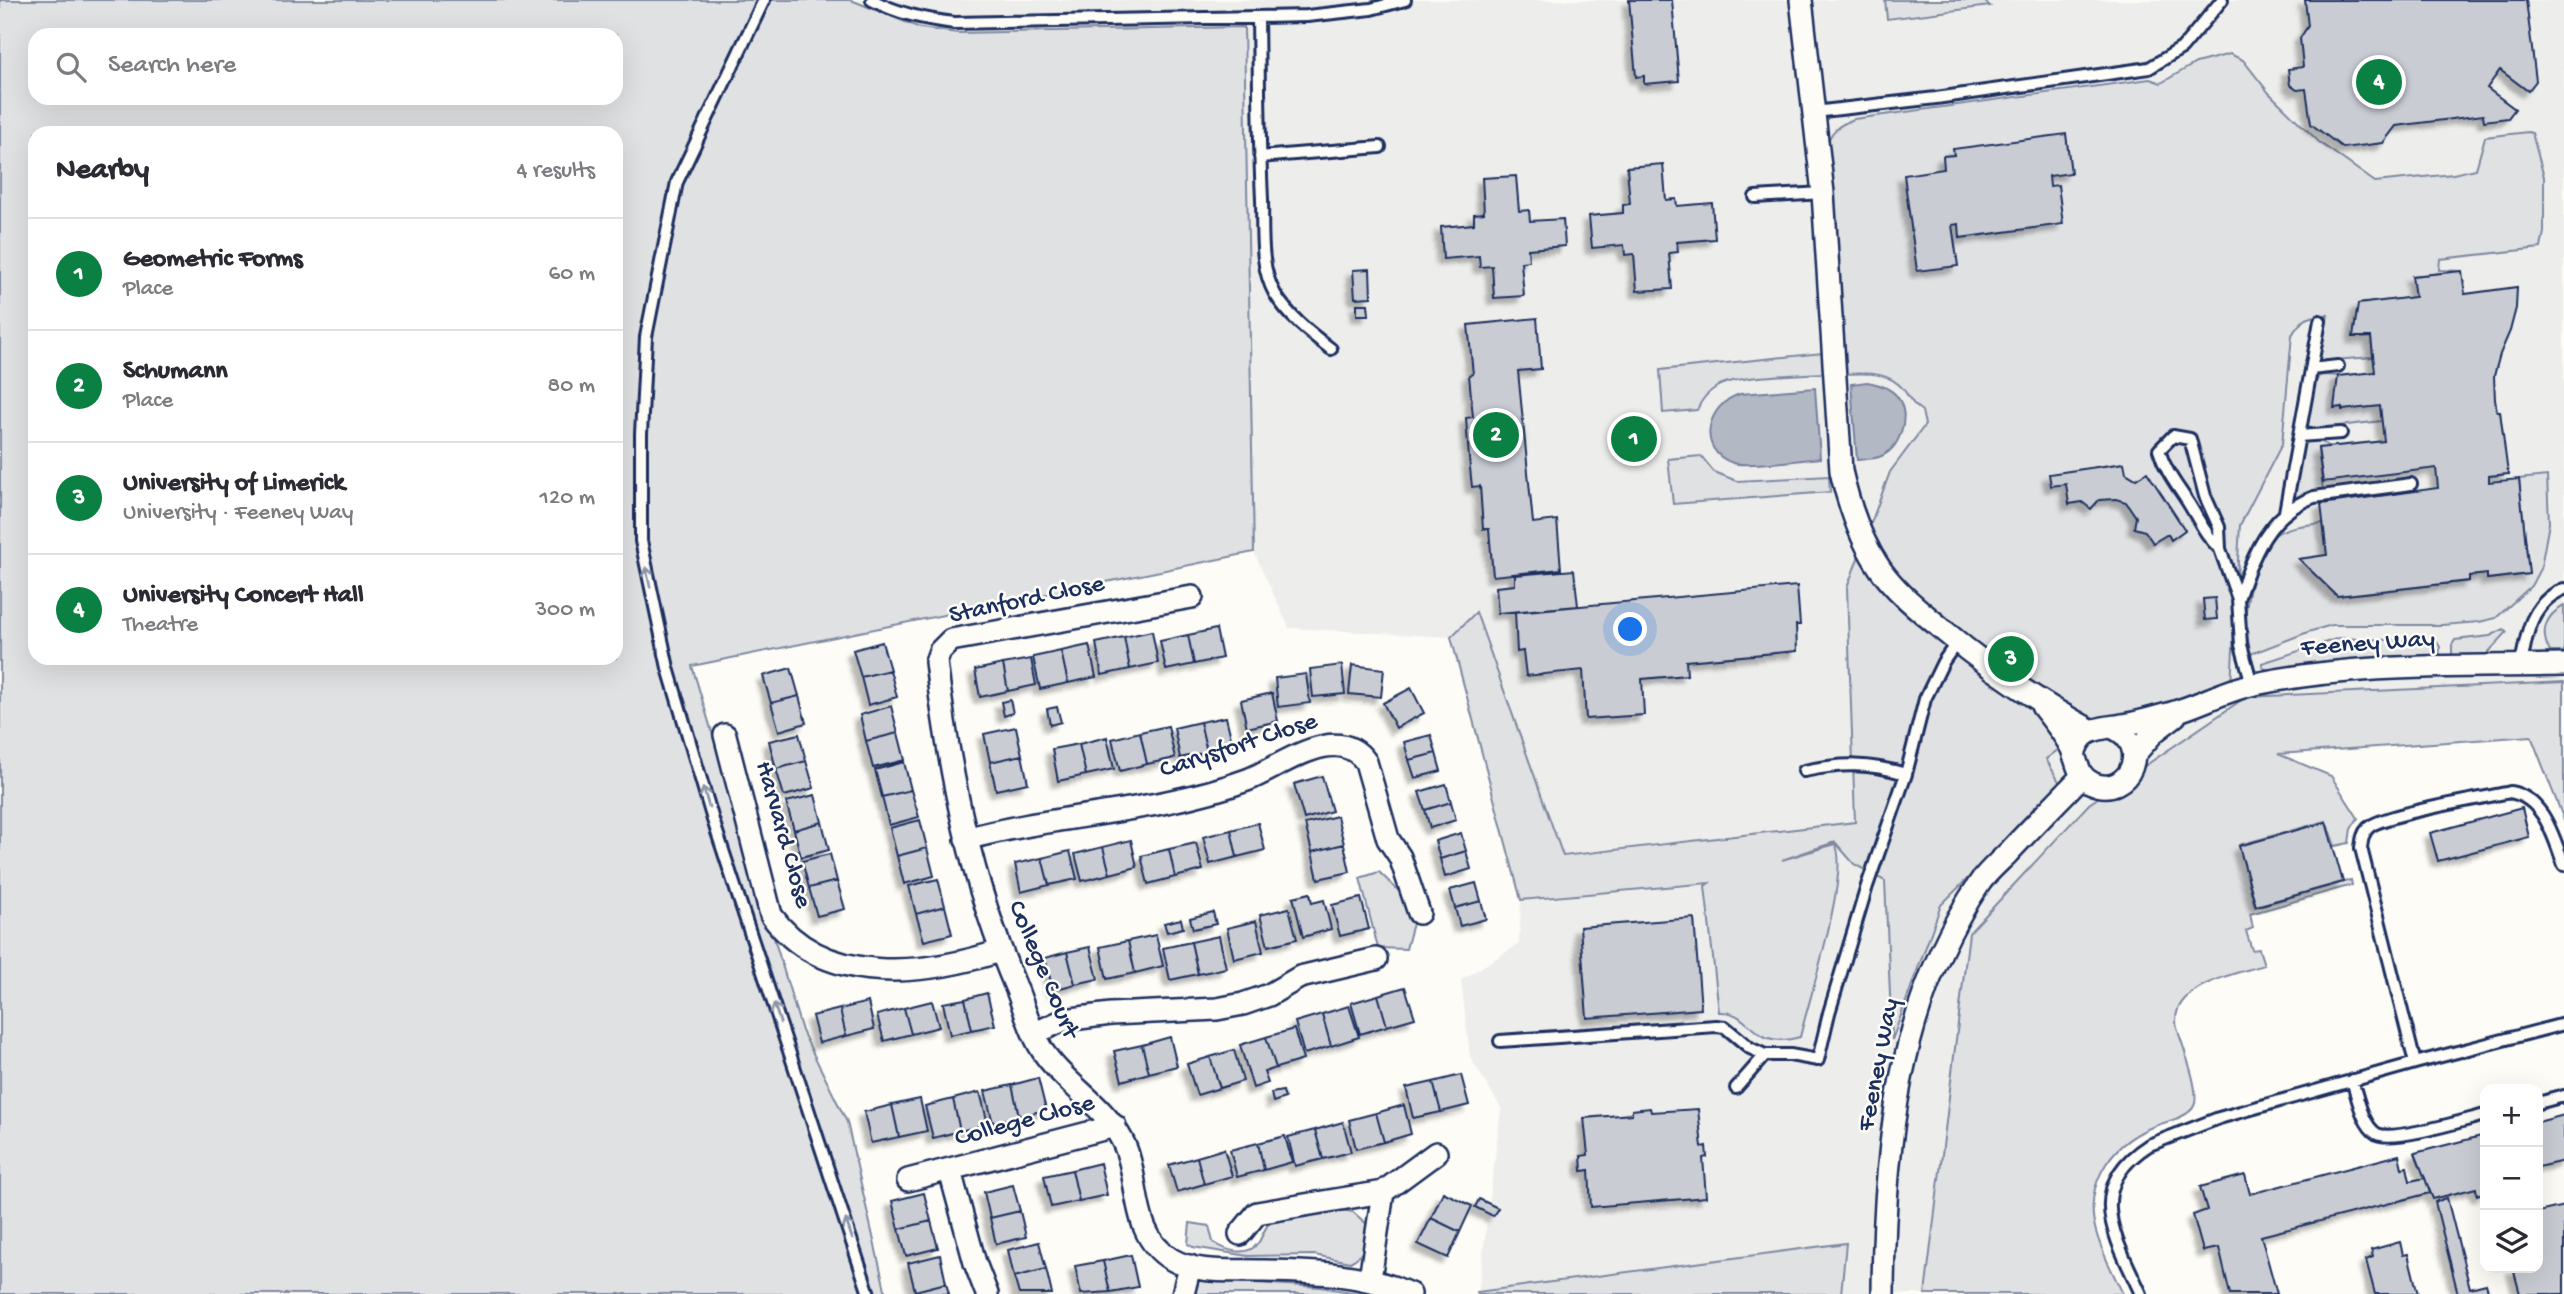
<!DOCTYPE html>
<meta charset="utf-8">
<style>
body{margin:0;font-family:"Gochi Hand",sans-serif;background:#f7f7f7;color:#2b2b33}
.controls{position:absolute;right:21px;bottom:21px;display:grid;overflow:hidden;border-radius:14px;box-shadow:0 7px 28px #0002}
.controls button{width:63px;height:63px;display:grid;place-items:center;padding:0;border:0;border-bottom:2px solid #e1e1e2;background:#fff;color:#2b2b33;font:35px sans-serif}
.you{position:absolute;left:1631px;top:630px;width:24px;height:24px;margin:-18px;border:5px solid #fff;border-radius:50%;background:#1a73e8;box-shadow:0 0 0 10px #1a73e833}
.badge{display:grid;place-items:center;width:46px;height:46px;border-radius:50%;background:#0b8043;color:#fff;font-size:23px;font-weight:700}
.pin{position:absolute;translate:-50% -50%;border:4px solid #fff;box-shadow:0 2px 7px #0006}
.list{margin:0;padding:0;list-style:none}
h2{display:flex;justify-content:space-between;align-items:center;height:91px;margin:0;padding:0 28px;font-size:30px}
h2 small{font-size:23px;font-weight:400;color:#7c7c81}
.list li{display:grid;grid-template-columns:46px 1fr auto;gap:21px;align-items:center;box-sizing:border-box;height:112px;padding:0 28px;border-top:2px solid #e1e1e2}
.list b{display:block;font-size:26px;white-space:nowrap}
.list p{margin:0;font-size:23px;white-space:nowrap;color:#7c7c81}
.list em{font-size:23px;font-style:normal;color:#7c7c81}
.icon{flex:none;width:38px;height:38px;fill:none;stroke:currentColor;stroke-width:2;stroke-linecap:round;stroke-linejoin:round}
.map{position:relative;flex:none;width:2564px;height:1294px;overflow:hidden}
.search{position:absolute;background:#fff;box-shadow:0 7px 28px #0002;left:28px;top:28px;width:595px;height:77px;display:flex;align-items:center;gap:18px;box-sizing:border-box;padding:0 24px;border-radius:21px;color:#7c7c81;font-size:26px}
.panel{position:absolute;background:#fff;box-shadow:0 7px 28px #0002;left:28px;top:126px;width:595px;height:539px;border-radius:21px}
.map>svg:first-child{display:block}
.built{fill:#edeeec}
.green{fill:#e0e1e3;stroke:#7e88a0;stroke-width:2;fill-rule:evenodd}
.water{fill:#b3b8c5;stroke:#76819c;stroke-width:2}
.building{fill:#c9ccd3;stroke:#1b2f5e;stroke-width:2;filter:url(#shadow)}
.lines{fill:none;stroke-linecap:round;stroke-linejoin:round}
.service-casing{stroke:#1b2f5e;stroke-width:16}
.minor-casing{stroke:#1b2f5e;stroke-width:26}
.service{stroke:#fdfcf7;stroke-width:10}
.minor{stroke:#fdfcf7;stroke-width:21}
.oneway{stroke:#8c96aa}
.labels{text-anchor:middle;dominant-baseline:central;stroke-width:5;stroke-linejoin:round;paint-order:stroke}
.street-label{font-size:26px;fill:#1b2f5e;stroke:#fdfcf7}
</style>
<div class="map">
<svg width="2564" height="1294" viewBox="0 0 2564 1294">
<defs>
<filter id="shadow"><feDropShadow dx="-6" dy="6" stdDeviation="2" flood-color="#0004"/></filter>
</defs>
<rect width="100%" height="100%" fill="#fdfcf7"/>
<filter id="ink" filterUnits="userSpaceOnUse"><feTurbulence type="fractalNoise" baseFrequency=".0143" numOctaves="2"/><feDisplacementMap in="SourceGraphic" scale="14" xChannelSelector="R" yChannelSelector="G"/><feConvolveMatrix kernelMatrix="1 2 1 2 8 2 1 2 1" color-interpolation-filters="sRGB"/></filter>
<g filter="url(#ink)">
<path class="built" d="M76,0H2564V682L2246,697L1969,933L1925,1294H1478L1501,1108L1470,1057L1461,980L1519,944L1521,900L1451,637L1289,628L1254,552L616,133H49L616,98V35Z"/>
<path class="green" d="M0,0H851L920,28L958,33L1244,27L1254,552L692,666L802,1031L847,1122L886,1294H0ZM35,35H616V98H35ZM35,133H616V658H35Z
M1885,0H1983L1990,6L1887,19Z
M2230,54L2243,60L2269,93L2319,142L2375,182L2453,174L2476,169L2485,137L2528,132L2532,133L2544,177V232L2541,248L2440,259L2439,270L2462,271L2413,276L2415,297L2359,304L2362,336V338L2371,337L2373,357L2320,361L2319,357L2328,315C2311,314 2301,319 2292,335L2282,444L2240,525L2231,685L2176,707L2100,718L2046,759L2061,785L1941,905L1892,1040L1885,881L1854,864L1835,842L1782,860L1835,844C1851,870 1808,1003 1800,1037C1749,1051 1753,1010 1719,1012L1705,886L1709,883L1521,900L1451,637L1476,612L1563,856L1855,822L1847,588L1890,472L1925,425L1922,411C1913,405 1910,399 1904,390C1889,371 1866,373 1845,374L1826,147C1831,130 1839,125 1854,119L2150,79L2161,83L2196,63Z
M1822,353L1823,373C1797,375 1739,375 1718,386C1708,392 1701,400 1697,410L1663,413L1660,370Z
M2326,375L2338,376L2342,410L2380,406L2382,421L2312,429L2308,426L2307,422L2316,382L2319,376Z
M2316,439L2330,447L2318,449L2323,490L2306,493L2292,500L2303,441Z
M1701,456L1714,472L1737,481L1829,476L1830,492L1673,504L1668,459Z
M2547,476L2549,523L2541,567L2531,586L2496,618L2479,622L2442,625H2332L2308,632L2251,654C2248,640 2244,625 2246,610C2249,588 2257,548 2275,535C2289,525 2307,525 2323,523L2327,555L2299,559L2337,596L2468,581L2469,576L2487,574L2488,579L2529,574L2519,479Z
M2564,606V652H2550C2540,633 2544,616 2564,606Z
M2504,629L2507,632L2485,656L2452,657V645L2455,640L2490,636Z
M2339,638L2437,642L2440,647L2439,659C2398,659 2356,656 2317,664C2300,667 2278,676 2262,667V663Z
M2564,682V820L2531,736L2278,754L2331,776L2358,818L2351,829L2349,843L2335,846L2326,821L2239,845L2255,907L2351,880L2352,885L2250,914L2253,928L2246,931L2252,950L2259,949L2264,965C2235,974 2167,986 2177,1028C2182,1044 2201,1092 2194,1106C2188,1118 2164,1122 2152,1127C2108,1145 2082,1188 2097,1235C2103,1255 2114,1275 2123,1294H1925L1969,933L2089,804L2246,697Z
M1379,872L1403,895L1415,916L1406,949L1378,948L1360,878Z
M1335,1209L1353,1212L1369,1226C1369,1242 1365,1255 1350,1262L1314,1255L1248,1256L1193,1247L1188,1244L1190,1223L1209,1226L1213,1242C1226,1251 1248,1258 1259,1242C1264,1233 1265,1225 1274,1218Z
M1846,1243L1841,1294H1478L1477,1292Z
M1205,1280L1321,1287L1363,1294H1192L1199,1281Z"/>
<path class="water" d="M1867,382C1879,384 1894,389 1900,401C1909,419 1900,450 1879,457C1873,459 1864,459 1857,460L1851,384Z
M1815,388L1820,458C1803,460 1745,467 1733,463C1695,450 1707,404 1740,394Z"/>
<path class="building" d="M1629,0H1672L1679,81L1644,84V76L1636,77Z
M2305,0H2526L2536,81L2528,91L2500,70L2487,88L2515,109L2508,118L2484,121L2483,115L2396,126L2383,143L2343,148L2311,124L2306,89L2297,90L2290,85L2288,69L2303,67L2300,38L2308,26Z
M2066,134L2071,173L2049,176L2050,186L2058,185L2063,224L1960,238L1959,224L1952,225L1958,266L1917,271L1904,175L1944,169L1943,156L1954,155L1953,149Z
M1663,164L1666,200L1676,199L1677,206L1712,203L1715,239L1677,242L1678,252L1669,253L1672,289L1637,291L1634,254L1625,255L1624,245L1592,248L1589,216L1623,213V205L1630,204L1627,167Z
M1516,176L1519,211L1529,210L1530,221L1563,219L1565,246L1528,249L1529,261L1521,262L1524,296L1494,298L1492,266L1480,267L1479,256L1443,259L1441,227L1474,224V214L1484,213L1482,178Z
M1370,269L1371,297L1355,298L1353,270Z
M2462,271L2465,294L2517,287L2516,308L2510,331L2500,354L2494,376L2495,400L2497,411H2500L2508,474L2489,476V482L2519,479L2529,574L2487,579V574L2469,576V581L2337,596L2299,559L2327,555L2321,504L2438,488L2436,468L2323,482L2318,448L2384,441L2380,406L2342,410V407L2334,408L2338,376L2375,372L2371,337H2353L2358,304L2415,297L2412,276Z
M1357,304H1368L1369,315H1357Z
M1537,318L1541,369L1518,371L1533,523L1557,520L1561,569L1493,576L1489,529H1483L1480,486L1472,487L1469,458L1466,418L1473,417L1469,375L1473,374L1468,325Z
M2124,463L2126,473L2136,479L2147,472L2185,530L2171,540L2168,534L2153,543L2145,531L2134,528L2136,517L2126,502L2116,499L2099,500L2091,509L2082,502L2069,504L2066,484L2051,486L2049,474Z
M1574,570L1578,606L1498,613L1496,587L1515,585V575Z
M1797,586L1800,625H1796L1797,651L1686,661L1687,675L1642,679L1644,715L1586,719L1583,670L1526,676L1523,651L1517,652L1515,612Z
M2215,598L2217,619L2205,620L2203,599Z
M1216,629L1222,658L1194,664L1188,635Z
M1152,631L1158,663L1130,669L1124,637Z
M1188,635L1194,664L1166,670L1160,641Z
M1124,637L1130,669L1102,675L1096,643Z
M882,642L890,670L861,677L853,650Z
M1089,645L1096,677L1068,683L1061,651Z
M1061,651L1068,683L1040,689L1033,657Z
M1031,659L1036,685L1008,691L1003,664Z
M1003,664L1008,691L980,697L975,670Z
M1342,665L1345,694L1313,697L1310,669Z
M1352,665L1384,669L1381,697L1349,694Z
M791,668L799,696L771,703L763,676Z
M890,670L897,697L868,705L861,677Z
M1306,674L1310,703L1278,707L1275,678Z
M1411,688L1424,713L1396,728L1383,703Z
M1272,693L1278,721L1247,728L1241,700Z
M799,696L806,723L779,731L771,703Z
M1010,700L1013,713L1004,716L1001,702Z
M891,706L898,733L866,741L860,715Z
M1057,707L1061,722L1050,725L1047,709Z
M1226,717L1233,746L1207,752L1200,722Z
M1200,722L1207,752L1180,758L1174,728Z
M1168,726L1175,758L1147,764L1140,732Z
M1016,727L1022,755L990,762L984,734Z
M1140,732L1147,764L1120,771L1112,739Z
M898,733L905,760L873,768L866,741Z
M799,734L806,761L776,769L769,741Z
M1431,735L1436,753L1409,760L1404,742Z
M1107,737L1114,769L1086,775L1079,744Z
M1079,744L1086,775L1058,781L1052,749Z
M1436,753L1441,771L1415,778L1409,760Z
M1022,755L1028,783L996,790L990,762Z
M806,761L814,788L784,796L776,769Z
M904,762L911,790L882,797L875,770Z
M1322,776L1332,811L1304,819L1294,784Z
M1446,784L1451,802L1425,810L1419,792Z
M911,790L919,817L889,825L882,797Z
M815,795L822,822L794,830L786,802Z
M1451,802L1456,820L1430,828L1425,810Z
M2522,808L2529,837L2438,861L2430,833Z
M1337,816L1344,844L1312,852L1305,824Z
M920,820L927,848L897,856L890,828Z
M822,822L829,850L801,857L794,830Z
M2326,822L2343,882L2256,906L2239,846Z
M1258,823L1265,850L1237,857L1231,830Z
M1231,830L1237,857L1210,864L1203,837Z
M1461,833L1466,851L1440,859L1435,841Z
M1131,840L1137,867L1110,874L1103,847Z
M1196,843L1203,870L1175,877L1169,849Z
M1344,844L1350,872L1318,879L1312,852Z
M1103,847L1110,874L1082,881L1075,854Z
M927,848L934,876L904,884L897,856Z
M1169,849L1175,877L1148,884L1141,856Z
M1070,851L1077,879L1049,885L1042,858Z
M1466,851L1471,869L1445,877L1440,859Z
M830,854L837,881L809,888L802,861Z
M1042,858L1049,885L1021,892L1015,864Z
M938,879L945,906L916,914L909,886Z
M837,881L845,909L817,916L809,888Z
M1476,883L1481,901L1455,908L1450,890Z
M1310,893L1312,903L1324,900L1331,929L1303,937L1293,897Z
M1361,898L1369,929L1340,936L1332,905Z
M1481,901L1486,919L1460,926L1455,908Z
M945,906L952,934L924,941L916,914Z
M1289,908L1297,939L1268,946L1260,915Z
M1213,912L1216,924L1193,929L1190,918Z
M1694,918L1701,1009L1587,1018L1580,927Z
M1181,919L1183,928L1167,932L1164,923Z
M1256,921L1263,952L1234,959L1227,928Z
M1156,935L1163,966L1135,973L1128,941Z
M1219,936L1226,968L1198,974L1191,942Z
M1128,941L1135,973L1107,979L1100,947Z
M1191,942L1198,974L1170,980L1163,948Z
M1090,947L1098,979L1075,984L1067,952Z
M1067,952L1075,984L1053,990L1045,958Z
M1405,987L1415,1018L1387,1026L1378,995Z
M987,993L995,1025L972,1030L965,999Z
M1378,995L1387,1026L1360,1034L1351,1003Z
M965,999L972,1030L950,1035L943,1003Z
M932,1001L939,1027L911,1034L904,1008Z
M868,1002L874,1029L846,1036L840,1009Z
M1349,1006L1359,1037L1331,1046L1322,1014Z
M904,1008L911,1034L884,1041L877,1015Z
M840,1009L846,1036L819,1043L812,1016Z
M1322,1014L1331,1046L1304,1054L1295,1022Z
M1294,1029L1303,1060L1276,1068L1266,1037Z
M1170,1037L1177,1066L1149,1073L1142,1045Z
M1266,1037L1276,1068L1264,1072L1268,1083L1253,1088L1240,1045Z
M1142,1045L1149,1073L1122,1081L1114,1051Z
M1234,1050L1243,1081L1220,1088L1210,1057Z
M1210,1057L1220,1088L1197,1095L1187,1064Z
M1461,1075L1469,1105L1441,1112L1433,1082Z
M1038,1078L1046,1110L1019,1116L1012,1085Z
M1433,1082L1441,1112L1413,1118L1406,1088Z
M1012,1085L1019,1116L993,1123L985,1091Z
M1283,1091L1285,1098L1273,1102L1271,1093Z
M980,1092L988,1124L960,1131L953,1099Z
M920,1099L927,1131L899,1137L892,1105Z
M953,1099L960,1131L933,1138L925,1106Z
M892,1105L899,1137L871,1143L864,1112Z
M1404,1105L1411,1134L1384,1142L1376,1113Z
M1650,1108L1651,1112L1698,1109L1702,1147L1706,1146L1707,1157L1703,1158L1706,1197L1591,1207L1589,1170L1582,1171L1581,1156L1588,1155L1584,1118L1632,1114V1110Z
M1376,1113L1384,1142L1356,1149L1349,1120Z
M2564,1115V1161L2538,1167V1122Z
M1343,1122L1351,1152L1323,1159L1315,1130Z
M1315,1130L1323,1159L1295,1166L1288,1137Z
M2485,1135V1192L2477,1195L2476,1188L2433,1199L2415,1153Z
M1285,1136L1292,1162L1264,1170L1258,1143Z
M1258,1143L1264,1170L1237,1177L1230,1150Z
M1224,1149L1232,1176L1204,1184L1197,1157Z
M2399,1155L2402,1168L2407,1167L2410,1181L2425,1178L2430,1193L2261,1236L2277,1294H2230L2219,1248L2203,1251L2193,1215L2207,1210L2200,1187L2245,1175L2250,1194Z
M1197,1157L1204,1184L1177,1192L1169,1165Z
M1100,1163L1107,1195L1079,1201L1072,1170Z
M1072,1170L1079,1201L1051,1207L1044,1176Z
M1013,1185L1020,1211L990,1218L984,1192Z
M1443,1192L1472,1206L1460,1232L1431,1218Z
M924,1193L931,1221L899,1229L892,1201Z
M2447,1198L2470,1288L2486,1284L2489,1294H2458L2435,1202Z
M1479,1199L1498,1208L1493,1216L1475,1207Z
M2564,1206V1294H2520L2513,1268H2538V1212Z
M1020,1211L1026,1237L996,1244L990,1218Z
M1431,1218L1460,1232L1448,1258L1418,1244Z
M931,1221L938,1248L906,1256L899,1229Z
M1039,1242L1046,1269L1014,1277L1008,1250Z
M2400,1242L2403,1255L2408,1254L2418,1294H2375L2366,1260L2373,1257L2371,1250Z
M940,1255L946,1283L915,1291L908,1263Z
M1131,1255L1138,1287L1110,1292L1103,1261Z
M1103,1261L1110,1292L1081,1294L1075,1266Z
M1046,1269L1052,1294H1019L1014,1277Z
M946,1283L949,1294H915V1291Z"/>
<g class="lines">
<defs>
<path id="service" d="M764,0L677,182L646,337L641,434V541L668,668L713,820L869,1294
M872,0C899,14 924,19 954,23L1307,16L1371,9L1405,0
M1258,18C1259,79 1259,139 1262,199C1263,230 1259,266 1275,294C1289,317 1310,333 1331,349
M1814,112L1936,98L2149,68L2182,48L2222,0
M1260,157L1380,147
M1755,197L1823,193
M2311,369L2338,366
M2299,436L2341,433
M2285,512L2320,321
M2220,549C2206,536 2199,520 2189,504C2177,485 2165,471 2159,450L2173,436L2190,439L2205,496L2219,527L2220,549L2238,599L2241,645L2252,684
M2238,599C2253,556 2268,513 2314,497L2411,484
M2521,666C2526,634 2531,602 2564,589
M1804,771C1843,763 1868,763 1906,774
M1500,1041L1716,1026L1725,1027L1750,1048L1765,1055H1790L1818,1060L1829,1013L1867,886L1906,774L1925,699L1943,662L1957,642
M2415,1063L2564,1024
M2352,1080C2357,1095 2362,1125 2377,1134C2394,1142 2465,1120 2485,1115
M1736,1088L1765,1055
M2538,1103L2564,1096
M2141,1294C2116,1238 2082,1188 2149,1145L2219,1118L2415,1063L2361,848C2362,841 2362,834 2368,828C2382,814 2485,798 2510,792C2544,798 2553,836 2564,865"/>
<path id="minor" d="M1801,0L1823,193L1841,471C1849,506 1860,540 1881,570C1898,594 1921,611 1943,630C1989,669 2037,701 2090,730
M1192,597L951,640L940,651L936,662C950,778 971,882 1017,990C1025,1010 1032,1036 1044,1053C1066,1085 1104,1105 1122,1140C1142,1178 1128,1233 1171,1259C1196,1274 1231,1270 1259,1271C1311,1272 1361,1272 1410,1294
M2042,706C2052,719 2063,732 2071,747C2078,761 2076,775 2092,783C2129,800 2154,743 2111,727
M725,735L771,915C823,988 926,975 1000,951
M2134,755L2154,732L2175,716
M2074,756C2079,727 2100,729 2122,725C2136,723 2150,719 2164,715C2195,708 2224,690 2255,684C2357,663 2460,667 2564,665
M966,839C1058,814 1157,813 1247,780C1281,767 1337,721 1366,762L1388,839L1400,857L1419,913
M1035,1033L1064,1020L1111,1014L1217,1009L1243,1004L1269,995L1300,977L1376,959
M950,1171L975,1263L987,1294
M908,1180L1115,1126
M1240,1234L1257,1213L1383,1192L1436,1153
M1370,1279L1383,1192
M1183,1294L1190,1266
M1883,1294C1884,1151 1897,1005 1979,884C1986,873 1998,863 2008,853C2032,827 2057,802 2082,776"/>
</defs>
<use href="#service" class="service-casing"/>
<use href="#minor" class="minor-casing"/>
<use href="#service" class="service"/>
<use href="#minor" class="minor"/>
</g>
<defs><path id="oneway-shaft" d="M-6 0H5M1.5-3L5.5 0L1.5 3" fill="none" stroke-width="1.6" stroke-linecap="round" stroke-linejoin="round" transform="scale(1.75)"/></defs>
<g class="oneway">
<use href="#oneway-shaft" transform="translate(648 577) rotate(-102)"/>
<use href="#oneway-shaft" transform="translate(706 797) rotate(-106)"/>
<use href="#oneway-shaft" transform="translate(777 1013) rotate(-108)"/>
<use href="#oneway-shaft" transform="translate(849 1229) rotate(-109)"/>
</g>
</g>
<g class="labels">
<g class="street-label">
<text transform="translate(1027 601) rotate(-12)">Stanford Close</text>
<text transform="translate(2368 645) rotate(-4)">Feeney Way</text>
<text transform="translate(1239 747) rotate(-18)">Carysfort Close</text>
<text transform="translate(782 835) rotate(74)">Harvard Close</text>
<text transform="translate(1042 970) rotate(67)">College Court</text>
<text transform="translate(1880 1065) rotate(-79)">Feeney Way</text>
<text transform="translate(1025 1122) rotate(-15)">College Close</text>
</g>
</g>
</svg>
<div class="controls">
<button>+</button>
<button>−</button>
<button><svg class="icon" aria-label="layers" viewBox="0 0 24 24"><path d="M12 4l9 5-9 5-9-5zM3 14l9 5 9-5"/></svg></button>
</div>
<div class="you"></div>
<div class="pin badge" style="left:1634px;top:439px">1</div>
<div class="pin badge" style="left:1496px;top:435px">2</div>
<div class="pin badge" style="left:2011px;top:659px">3</div>
<div class="pin badge" style="left:2379px;top:82px">4</div>
<div class="search"><svg class="icon" aria-label="search" viewBox="0 0 24 24"><circle cx="10" cy="10" r="6"/><path d="M15 15l6 6"/></svg>Search here</div>
<section class="panel">
<h2>Nearby<small>4 results</small></h2>
<ul class="list">
<li><span class="badge">1</span><div><b>Geometric Forms</b><p>Place</p></div><em>60 m</em></li>
<li><span class="badge">2</span><div><b>Schumann</b><p>Place</p></div><em>80 m</em></li>
<li><span class="badge">3</span><div><b>University of Limerick</b><p>University · Feeney Way</p></div><em>120 m</em></li>
<li><span class="badge">4</span><div><b>University Concert Hall</b><p>Theatre</p></div><em>300 m</em></li>
</ul>
</section>
</div>
